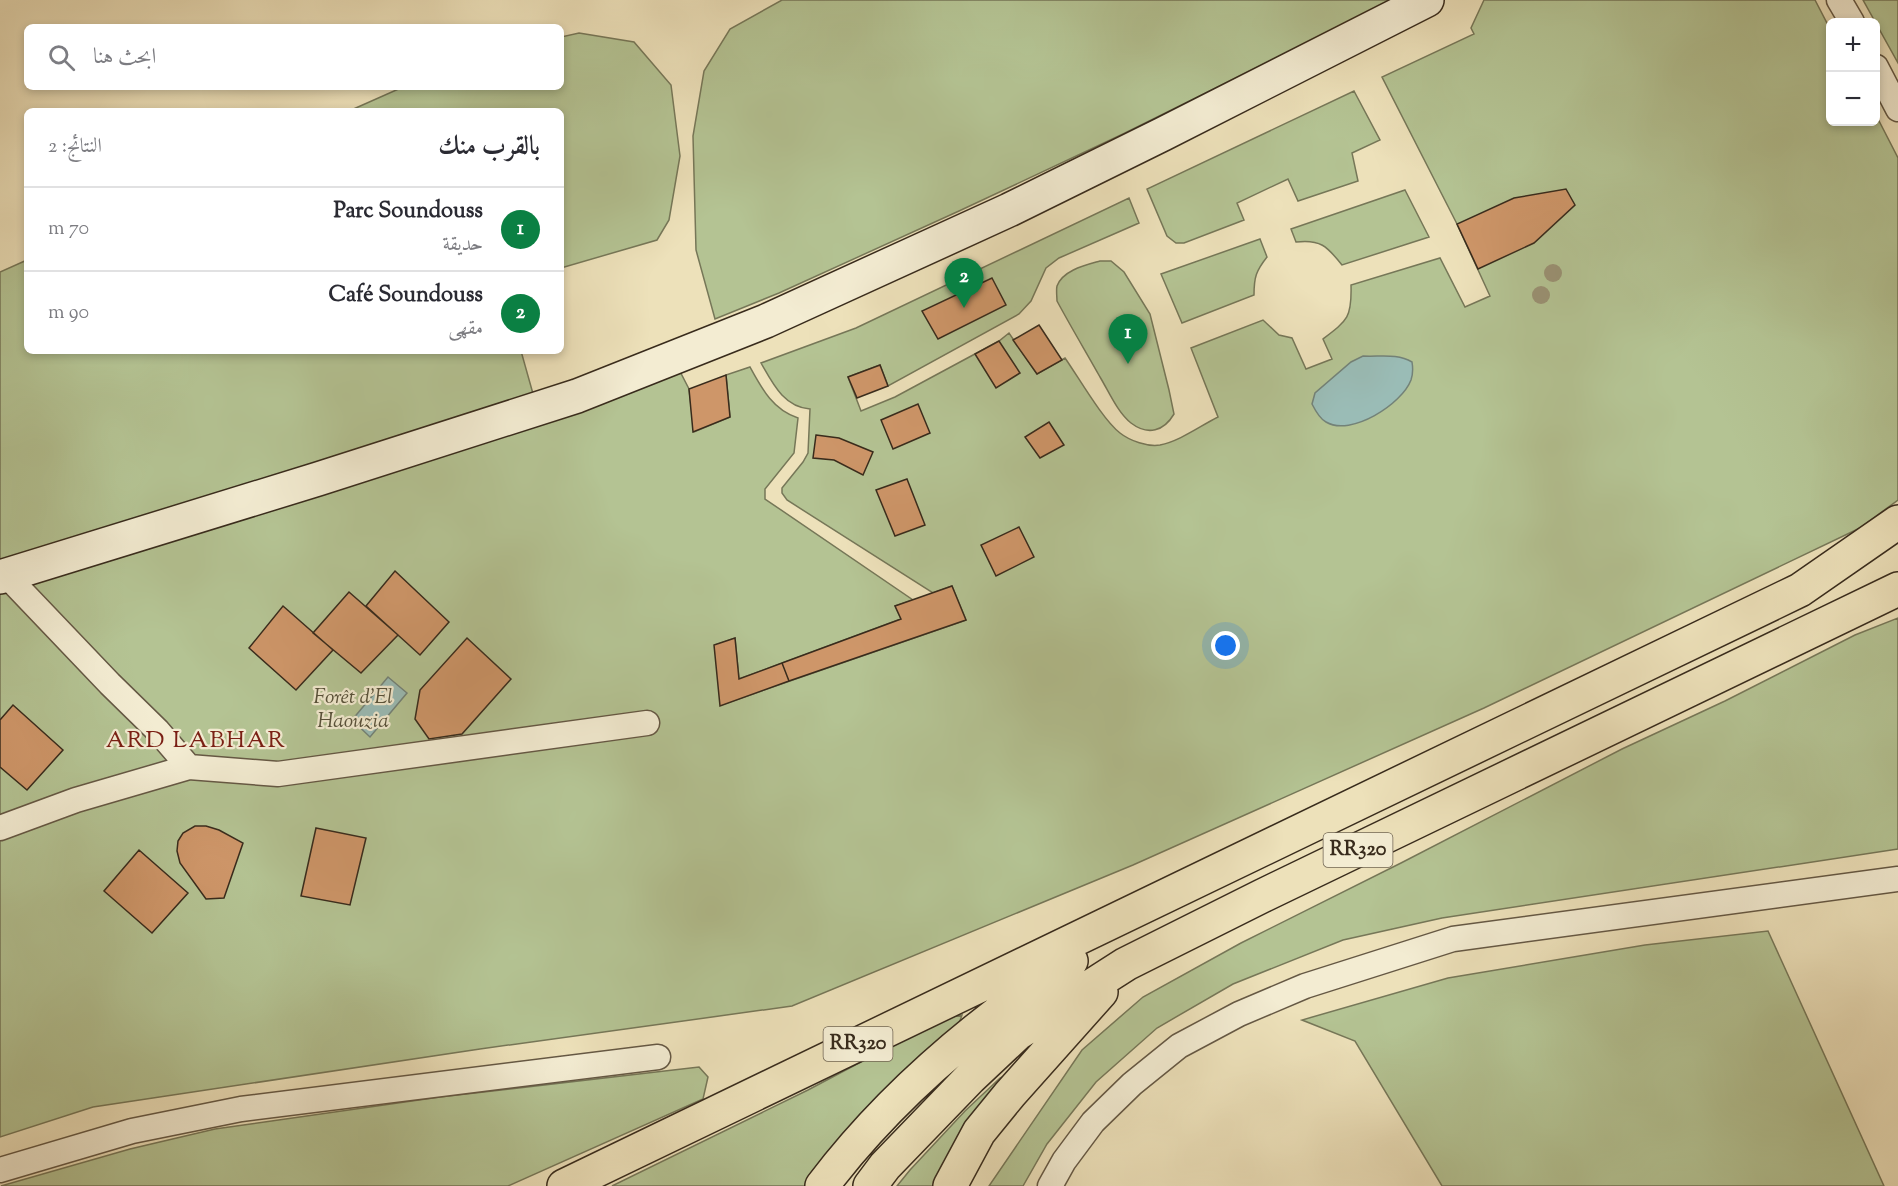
<!DOCTYPE html>
<html lang="ar">
<meta charset="utf-8">
<style>
body{margin:0;font-family:"Sorts Mill Goudy",Amiri,serif;background:#f7f7f7;color:#2b2b33;direction:rtl}
.controls{position:absolute;right:18px;top:18px;display:grid;overflow:hidden;border-radius:9px;box-shadow:0 3px 9px #0003}
.controls button{width:54px;height:54px;display:grid;place-items:center;padding:0;border:0;border-bottom:2px solid #e1e1e2;background:#fff;color:#2b2b33;font:30px sans-serif}
.you{position:absolute;left:1226px;top:646px;width:21px;height:21px;margin:-15px;border:4px solid #fff;border-radius:50%;background:#1a73e8;box-shadow:0 0 0 9px #1a73e833}
.badge{display:grid;place-items:center;width:39px;height:39px;border-radius:50%;background:#0b8043;color:#fff;font-size:20px;font-weight:700}
.pin{position:absolute;translate:-50% -50px;filter:drop-shadow(0 2px 3px #0008)}
.pin::after{content:'';position:absolute;top:32px;width:21px;height:18px;background:inherit;clip-path:polygon(0 0,100% 0,50% 100%)}
.list{margin:0;padding:0;list-style:none}
h2{display:flex;justify-content:space-between;align-items:center;height:78px;margin:0;padding:0 24px;font-size:26px}
h2 small{font-size:20px;font-weight:400;color:#7c7c81}
.list li{display:grid;grid-template-columns:39px 1fr auto;gap:18px;align-items:center;box-sizing:border-box;height:84px;padding:0 24px;border-top:2px solid #e1e1e2}
.list b{display:block;font-size:22px;white-space:nowrap}
.list p{margin:0;font-size:20px;white-space:nowrap;color:#7c7c81}
.list em{font-size:20px;font-style:normal;color:#7c7c81}
.icon{flex:none;width:33px;height:33px;fill:none;stroke:currentColor;stroke-width:2;stroke-linecap:round;stroke-linejoin:round}
.map{position:relative;flex:none;width:1898px;height:1186px;overflow:hidden;direction:ltr}
.search{position:absolute;background:#fff;box-shadow:0 3px 9px #0003;left:24px;top:24px;width:540px;height:66px;display:flex;align-items:center;gap:15px;box-sizing:border-box;padding:0 21px;border-radius:9px;color:#7c7c81;font-size:22px}
.panel{position:absolute;background:#fff;box-shadow:0 3px 9px #0003;left:24px;top:108px;width:540px;height:246px;border-radius:9px;direction:rtl}
.map>svg:first-child{display:block}
.green{fill:#b4c393;stroke:#767758;stroke-width:1.5}
.water{fill:#9abcb6;stroke:#738278;stroke-width:1.5}
.building{fill:#ce9669;stroke:#382b1c;stroke-width:1.5}
.lines{fill:none;stroke-linecap:round;stroke-linejoin:round}
.street-casing{stroke:#655844;stroke-width:27}
.secondary-casing{stroke:#382b1c;stroke-width:36}
.highway-casing{stroke:#382b1c;stroke-width:36}
.street{stroke:#f3ecd2;stroke-width:24}
.secondary{stroke:#f3ecd2;stroke-width:33}
.highway{stroke:#ede1ba;stroke-width:33}
.tree{fill:#9a9274}
.labels{text-anchor:middle;dominant-baseline:central;stroke-width:4.5;stroke-linejoin:round;paint-order:stroke}
.shield{fill:#f3ecd2;stroke:#706553;stroke-width:1.5}
.shield-label{font-size:20px;font-weight:bold;fill:#382b1c}
.park-label{font-size:21px;font-style:italic;fill:#57513a;stroke:#f3ecd2}
.quarter-label{font-size:24px;letter-spacing:1.5px;fill:#7a1f14;stroke:#f3ecd2}
</style>
<div class="map">
<svg width="1898" height="1186" viewBox="0 0 1898 1186">
<rect width="100%" height="100%" fill="#ede1ba"/>
<filter id="stains"><feTurbulence type="fractalNoise" baseFrequency=".00333" numOctaves="4"/><feColorMatrix values="0 0 0 0 .2 0 0 0 0 .09 0 0 0 0 .02 0 0 0 .5 -.17"/></filter>
<radialGradient id="worn" r=".72"><stop offset=".6" stop-color="#630" stop-opacity="0"/><stop offset="1" stop-color="#630" stop-opacity=".3"/></radialGradient>
<path class="green" d="M782,0H1393L1123,134L959,211L779,293L715,319L696,250L693,136L704,71L730,29Z
M1484,0H1815L1830,29V122H1876V115L1898,158V500L1860,528L1484,708L1133,865L792,1006L480,1049L93,1107L0,1137V272L27,260V351H521L537,408L673,358L689,389L694,432L730,417L726,375L750,367C762,389 773,410 798,418L794,453L765,489V499L913,600L895,606L901,619L739,679L735,638L715,645L721,705L966,620L952,586L933,593L787,500L782,493V488L803,462L808,453L810,409C784,407 773,384 761,363L856,328L1129,198L1139,223L1059,258L1046,268L1031,301L1019,314L888,386L880,365L848,377L861,411L895,397L999,341L1009,333L1037,374L1065,358C1079,378 1103,420 1120,433C1130,441 1148,447 1160,445C1180,441 1200,426 1218,417L1191,348L1263,320L1279,335L1292,338L1306,369L1332,359L1323,339C1348,320 1352,317 1351,285L1440,258L1465,307L1490,296L1457,224L1382,77L1474,34L1471,28Z
M1863,0H1898V63Z
M579,33L634,42L671,85L680,156L669,220L657,240L561,268V111H349L403,87H561V37Z
M1354,91L1380,140L1352,153L1358,181L1298,201L1288,179L1237,203L1244,220L1184,243H1176L1167,236L1147,189Z
M1405,190L1429,237L1342,265C1327,246 1320,239 1296,242L1291,229Z
M1260,239L1267,257C1256,271 1254,277 1254,295L1182,323L1161,274Z
M1100,261H1111L1124,272L1150,314L1169,390L1174,414C1164,431 1148,436 1131,423C1118,413 1109,392 1100,377C1086,352 1071,327 1057,301C1057,297 1056,290 1057,286C1063,270 1086,265 1100,261Z
M1898,618V849L1442,918L1343,940L1233,984L1157,1028L1096,1082L1047,1144L1023,1186H989L1082,1050L1143,997L1241,943L1401,863L1622,749L1725,701L1855,635Z
M1768,931L1884,1186H1442L1355,1041L1302,1020L1448,978L1645,945Z
M962,1015L957,1029L809,1186H612L808,1090L942,1019Z
M699,1067L708,1077L703,1099L508,1186H1L130,1149L215,1129L440,1097Z
M1016,1070L941,1186H897L910,1170L965,1111L1000,1078Z"/>
<path class="water" d="M1363,356C1380,357 1397,353 1412,362C1413,368 1413,374 1411,380C1402,404 1351,437 1326,422C1320,419 1315,410 1312,404L1315,393L1351,362Z
M388,677L407,693L370,737L352,720Z"/>
<path class="building" d="M1566,189L1575,205L1534,243L1478,269L1457,224L1514,198Z
M992,278L1006,305L938,339L922,311Z
M1039,325L1062,360L1037,374L1013,340Z
M999,341L1020,373L996,388L975,354Z
M880,365L888,386L857,398L848,377Z
M726,375L730,417L693,432L689,389Z
M918,404L930,433L893,449L881,420Z
M1049,422L1064,445L1040,458L1025,437Z
M816,435L839,438L873,452L863,475L834,460L813,458Z
M907,479L925,525L895,536L876,490Z
M1019,527L1034,557L996,576L981,545Z
M395,571L449,622L420,655L366,606Z
M952,586L966,620L789,681L782,663L901,619L895,606Z
M349,592L398,635L361,673L313,633Z
M283,606L333,650L296,690L249,648Z
M467,638L511,679L462,734L429,739L415,719L420,690Z
M735,638L739,679L782,663L789,681L720,706L714,645Z
M13,705L63,750L27,790L0,767V720Z
M195,826H206L219,830L243,843L224,898L206,899L180,863L177,851L178,841L183,833Z
M316,828L366,838L350,905L301,896Z
M139,850L188,893L152,933L104,891Z"/>
<g class="lines">
<defs>
<path id="street" d="M1839,0L1852,22
M1876,67L1898,109
M189,767L278,774L647,723
M0,828L76,800L189,767L158,731L110,684L6,575
M0,1170L132,1131L241,1109L658,1057
M1050,1186L1064,1161L1093,1122L1132,1084L1179,1046L1239,1014L1305,986L1453,939L1898,879"/>
<path id="secondary" d="M0,577L318,479L577,396L766,321L1009,210L1163,134L1427,0"/>
<path id="highway" d="M564,1186L1800,590L1898,522
M822,1186C890,1096 977,1023 1071,961
M870,1186L885,1166L970,1078L1018,1033L1126,964L1262,896L1898,589
M950,1186L979,1132L1010,1094L1101,992"/>
</defs>
<use href="#street" class="street-casing"/>
<use href="#secondary" class="secondary-casing"/>
<use href="#highway" class="highway-casing"/>
<use href="#street" class="street"/>
<use href="#secondary" class="secondary"/>
<use href="#highway" class="highway"/>
</g>
<g class="tree">
<circle cx="1553" cy="273" r="9"/>
<circle cx="1541" cy="295" r="9"/>
</g>
<g class="labels">
<g class="shield">
<rect x="1323.5" y="833" width="69" height="34" rx="4.5"/>
<rect x="823.5" y="1027" width="69" height="34" rx="4.5"/>
</g>
<g class="shield-label">
<text x="1358" y="850">RR320</text>
<text x="858" y="1044">RR320</text>
</g>
<g class="park-label">
<text x="353" y="698">Forêt d'El<tspan x="353" dy="24">Haouzia</tspan></text>
</g>
<g class="quarter-label">
<text x="196" y="741">ARD LABHAR</text>
</g>
</g>
<rect width="100%" height="100%" filter="url(#stains)"/>
<rect width="100%" height="100%" fill="url(#worn)"/>
</svg>
<div class="controls">
<button>+</button>
<button>−</button>
</div>
<div class="you"></div>
<div class="pin badge" style="left:1128px;top:364px">1</div>
<div class="pin badge" style="left:964px;top:308px">2</div>
<div class="search"><svg class="icon" aria-label="search" viewBox="0 0 24 24"><circle cx="10" cy="10" r="6"/><path d="M15 15l6 6"/></svg>ابحث هنا</div>
<section class="panel">
<h2>بالقرب منك<small>النتائج: 2</small></h2>
<ul class="list">
<li><span class="badge">1</span><div><b>Parc Soundouss</b><p>حديقة</p></div><em>70 m</em></li>
<li><span class="badge">2</span><div><b>Café Soundouss</b><p>مقهى</p></div><em>90 m</em></li>
</ul>
</section>
</div>
